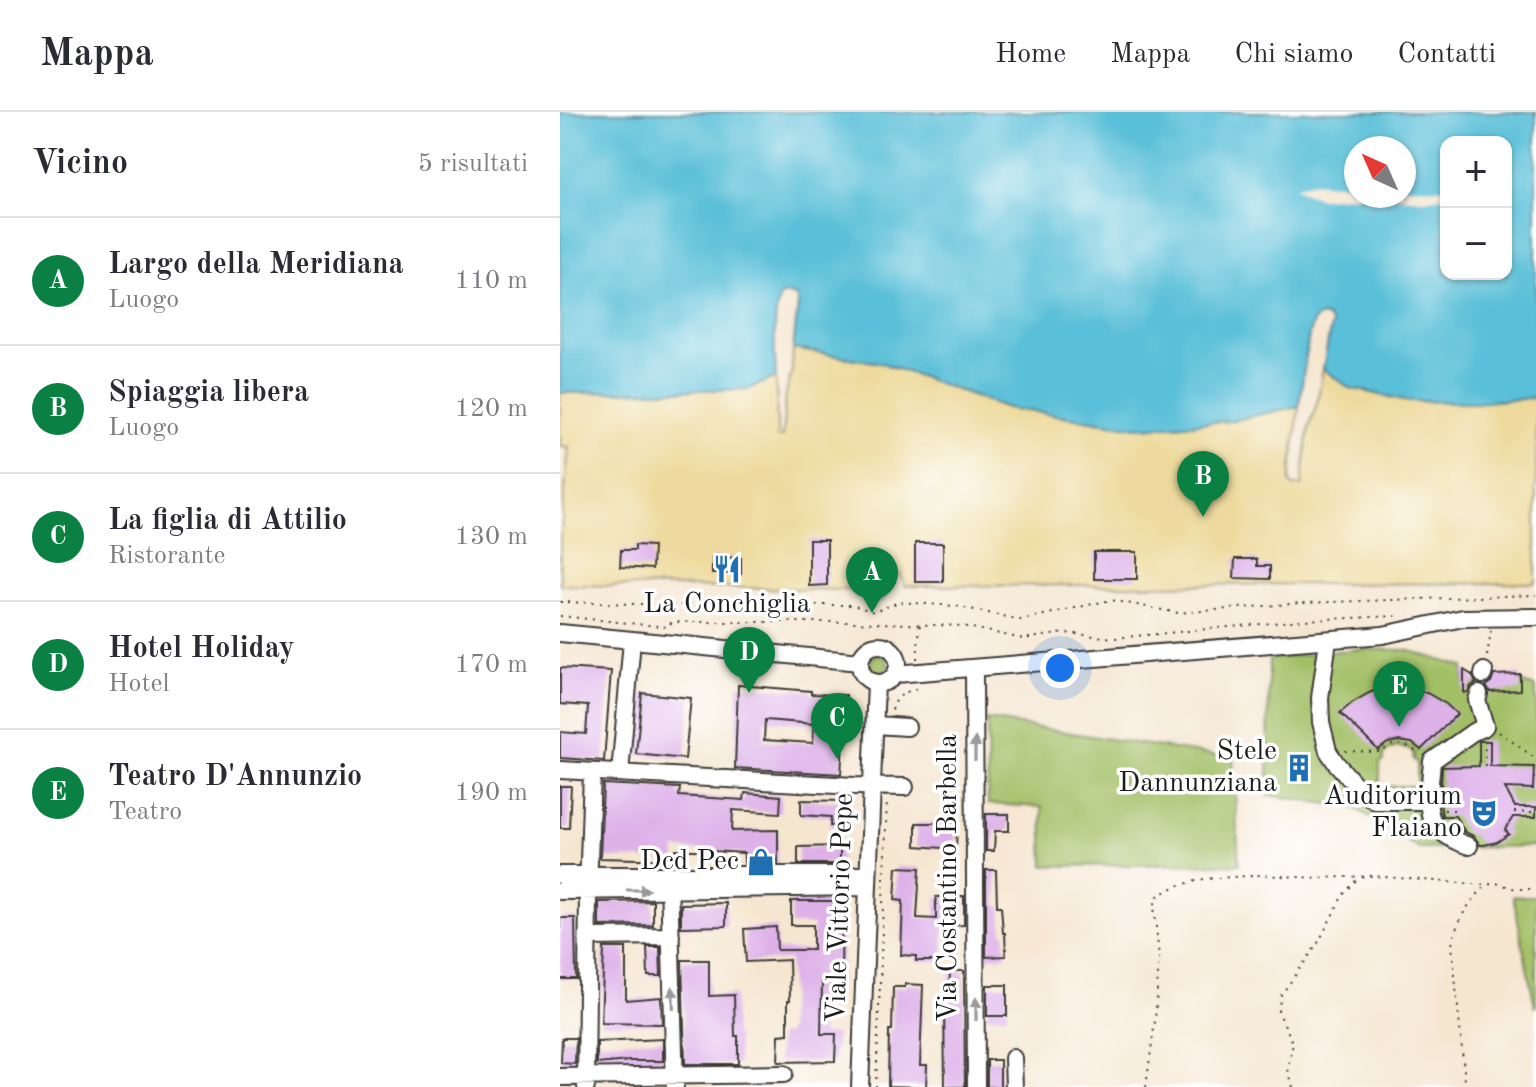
<!DOCTYPE html>
<html lang="it">
<meta charset="utf-8">
<style>
body{margin:0;font-family:"Old Standard TT",serif;background:#f2f2f3;color:#2b2b33}
.controls{position:absolute;right:24px;top:24px;display:grid;overflow:hidden;border-radius:16px;box-shadow:0 2px 6px #0004}
.controls button{width:72px;height:72px;display:grid;place-items:center;padding:0;border:0;border-bottom:2px solid #e1e1e2;background:#fff;color:#2b2b33;font:40px sans-serif}
.compass{position:absolute;left:784px;top:24px;width:72px;height:72px;border-radius:50%;background:#fff;box-shadow:0 2px 6px #0004;rotate:315deg}
.you{position:absolute;left:500px;top:556px;width:28px;height:28px;margin:-20px;border:6px solid #fff;border-radius:50%;background:#1a73e8;box-shadow:0 0 0 12px #1a73e833}
.badge{display:grid;place-items:center;width:52px;height:52px;border-radius:50%;background:#0b8043;color:#fff;font-size:26px;font-weight:700}
.pin{position:absolute;translate:-50% -66px;filter:drop-shadow(0 2px 4px #0008)}
.pin::after{content:'';position:absolute;top:42px;width:28px;height:24px;background:inherit;clip-path:polygon(0 0,100% 0,50% 100%)}
.list{margin:0;padding:0;list-style:none}
h2{display:flex;justify-content:space-between;align-items:center;height:104px;margin:0;padding:0 32px;font-size:34px}
h2 small{font-size:26px;font-weight:400;color:#7c7c81}
.list li{display:grid;grid-template-columns:52px 1fr auto;gap:24px;align-items:center;box-sizing:border-box;height:128px;padding:0 32px;border-top:2px solid #e1e1e2}
.list b{display:block;font-size:30px;white-space:nowrap}
.list p{margin:0;font-size:26px;white-space:nowrap;color:#7c7c81}
.list em{font-size:26px;font-style:normal;color:#7c7c81}
.map{position:relative;flex:none;width:976px;height:975px;overflow:hidden}
header{display:flex;align-items:center;gap:48px;box-sizing:border-box;height:112px;padding:0 40px;background:#fff;border-bottom:2px solid #e1e1e2}
header strong{font-size:38px}
nav{display:flex;gap:44px;margin-inline-start:auto;font-size:28px}
main{display:flex}
aside{flex:1;background:#fff}
.map>svg:first-child{display:block}
.green{fill:#a3bf66;stroke:#606e41;stroke-width:2;fill-rule:evenodd}
.sand{fill:#eeda9e;stroke:#857b5d;stroke-width:2}
.water{fill:#5abfd8;stroke:#3b6e7a;stroke-width:2;fill-rule:evenodd}
.pier{fill:#f5e6d0}
.building{fill:#deb2e9;fill-rule:evenodd}
.lines{fill:none;stroke-linecap:round;stroke-linejoin:round}
.minor-casing{stroke:#3d3a37;stroke-width:20}
.path{stroke:#3d3a37;stroke-width:2;stroke-dasharray:2 6;stroke-linecap:butt}
.minor{stroke:#fff;stroke-width:16}
.oneway{fill:#999}
.labels{text-anchor:middle;dominant-baseline:central;stroke-width:7;stroke-linejoin:round;paint-order:stroke}
.poi-label{font-size:28px;fill:#1c1c1c;stroke:#fff;text-anchor:end}
.street-label{font-size:28px;fill:#1c1c1c;stroke:#fff}
</style>
<header>
<strong>Mappa</strong>
<nav><a>Home</a><a>Mappa</a><a>Chi siamo</a><a>Contatti</a></nav>
</header>
<main>
<aside>
<h2>Vicino<small>5 risultati</small></h2>
<ul class="list">
<li><span class="badge">A</span><div><b>Largo della Meridiana</b><p>Luogo</p></div><em>110 m</em></li>
<li><span class="badge">B</span><div><b>Spiaggia libera</b><p>Luogo</p></div><em>120 m</em></li>
<li><span class="badge">C</span><div><b>La figlia di Attilio</b><p>Ristorante</p></div><em>130 m</em></li>
<li><span class="badge">D</span><div><b>Hotel Holiday</b><p>Hotel</p></div><em>170 m</em></li>
<li><span class="badge">E</span><div><b>Teatro D'Annunzio</b><p>Teatro</p></div><em>190 m</em></li>
</ul>
</aside>
<div class="map">
<svg width="976" height="975" viewBox="0 0 976 975">
<rect width="100%" height="100%" fill="#fff"/>
<filter id="ink" filterUnits="userSpaceOnUse"><feTurbulence type="fractalNoise" baseFrequency=".0125" numOctaves="2"/><feDisplacementMap in="SourceGraphic" scale="16" xChannelSelector="R" yChannelSelector="G"/><feConvolveMatrix kernelMatrix="1 2 1 2 8 2 1 2 1" color-interpolation-filters="sRGB"/></filter>
<filter id="wash" filterUnits="userSpaceOnUse"><feTurbulence type="fractalNoise" baseFrequency=".006" numOctaves="4" result="noise"/><feDisplacementMap in="SourceGraphic" scale="32" xChannelSelector="R" yChannelSelector="G"/><feGaussianBlur stdDeviation="1.8" result="paint"/><feColorMatrix in="noise" values="0 0 0 0 0 0 0 0 0 0 0 0 0 0 0 0 0 1.4 0 .05"/><feComposite in="paint" operator="in"/></filter>
<g filter="url(#wash)">
<rect width="100%" height="100%" fill="#f5e6d0"/>
<path class="green" d="M797,537L847,538L904,555V571L960,570L976,575V734L859,737L795,696L708,683L709,547ZM837,635L848,637L854,641L853,647L857,651V674H820V651L824,648V642L829,638Z
M310 552a9 9 0 1 1 18 0a9 9 0 1 1-18 0Z
M427,608L673,646L679,752L484,754L482,695L428,692Z
M953,784H976V895H975Z"/>
<path class="sand" d="M233,237L322,251L448,296L579,315L670,309L739,294L730,371L734,374H742L749,315L757,291L763,257L790,276L849,289L915,290L976,286V471L345,474C337,440 295,444 292,478L0,473V428L9,335L0,334V281L189,277L216,265L217,320V325H222L226,282L232,259Z"/>
<path class="water" d="M0,0H976V286L915,290L849,289L790,276L763,257L771,212L767,206L761,204L754,208L749,222L739,294L670,309L579,315L448,296L322,251L233,237L238,192L237,185L230,182L221,183C212,199 215,245 216,265L189,277L0,281ZM886,30H946V162H886ZM796,36H844V84H796Z
M301 477a13 13 0 1 1 26 0a13 13 0 1 1-26 0Z"/>
<path class="pier" d="M750,70L774,72L796,71V83L761,86L747,81L735,75Z
M844,75L886,76V85L862,87L831,84H844Z"/>
<g id="blocks">
<path class="building" d="M249,428H267V473L249,474Z
M355,431H383V470H355Z
M75,433L93,434L92,457L60,455L61,438H75Z
M534,440H577V467H534Z
M152,445L181,446V462H152Z
M675,447H697V454H710V467L674,466Z
M0,556L51,559L44,649L0,646V620L26,622L28,594L0,592Z
M904,558L912,563L916,571L911,574L908,580L904,581Z
M960,562V578L930,580L926,574L931,570L934,563Z
M178,573L251,579V582L286,583L281,662L175,656ZM205,608L254,612L253,631L204,628Z
M832,576L850,577L867,581L886,592L897,602L861,638L852,631L839,629L828,631L818,638L780,601L793,590L809,581L816,578Z
M82,581L131,586L125,647L76,642Z
M919,629H930V654L974,655L973,677L945,676L955,695H976V705H953L945,718L949,722L937,730L924,733H920L914,724L902,719L904,718L895,704H882L880,691L882,655L919,654Z
M43,672L120,676L119,684L184,688L185,681L221,684L220,701L173,698L172,719L218,718V752H184V741L116,737V748L40,746Z
M0,674H11L9,716H0Z
M241,688L282,689V714H270L271,705L241,703Z
M426,702H449V719H435L434,739H426Z
M356,711H397L396,737L356,734Z
M280,734V752H238V735Z
M337,755L360,756L357,806L376,807V785L404,784V813L384,814L383,849H356V844L341,843L343,789L335,788Z
M426,758H436L437,794H441L443,821H445L446,844L426,845Z
M93,789V813L39,814V790Z
M231,789H282L281,870H262L261,922H276L275,949L218,950L219,923L228,922V888H230L229,848L186,850L184,817L216,815L217,838H253V813H231Z
M166,791V814L121,815V792Z
M0,806H15L16,867H0Z
M87,835H100L101,864H88Z
M44,836H66V888L101,885L102,912L41,911Z
M122,848H149V884L174,883L175,924H178V952H125Z
M390,859H404L405,975H385L384,889H389Z
M345,872L363,873L360,953H367L366,975L328,974L329,918H332L333,875H345Z
M427,873H447V904H427Z
M2,926H16L15,952L1,951Z
M103,927V949H70L37,952V930Z
M427,948H440V975H427Z"/>
</g>
</g>
<g filter="url(#ink)">
<use href="#blocks" fill-opacity="0" stroke="#3d3a37" stroke-width="2"/>
<g class="lines">
<defs>
<path id="minor" d="M0,521L300,550
M768,528L760,586L761,610L768,639L776,651L798,676L815,689H869
M300 552a19 19 0 1 1 38 0a19 19 0 1 1-38 0Z
M414,556L416,975
M335,562L823,523L903,506L976,505
M923,563L924,559
M315,613L347,615
M0,658L295,674L345,675
M60,661L72,529
M909,734C857,716 869,694 872,649L913,620L923,616L925,614L917,588L919,582
M0,763H308
M109,769L115,975
M0,779L308,775
M28,825L111,824
M453,946L454,975
M0,965L224,962
M26,975L28,779L32,660
M300,975L316,571"/>
</defs>
<use href="#minor" class="minor-casing"/>
<path class="path" d="M0,490L117,493H293L314,500L339,490L396,494L461,508L551,488L618,501L742,491L976,483
M0,504L107,515L112,510H292L403,514L463,527L505,521L555,526L742,508L837,504
M927,544L931,519
M357,547L360,513
M332,598C336,584 344,580 358,576
M939,620L976,647
M785,639L821,640L830,634L836,632L850,635L858,641
M925,654V629
M973,666H976
M884,698H895
M954,700H976
M316,975L327,688
M586,975L595,909L599,846L594,794L598,784L616,774L644,767L701,763L758,766L812,764L927,773L936,771L956,777H976
M733,975L728,957L733,931L718,899L721,883L757,833L783,783L799,765
M907,975L905,969L892,833C896,809 909,790 926,774"/>
<use href="#minor" class="minor"/>
</g>
<defs><path id="oneway-solid" d="M-6-.8H1V-3.2L6.5 0L1 3.2V.8H-6Z" transform="scale(2)"/></defs>
<g class="oneway">
<use href="#oneway-solid" transform="translate(415 637) rotate(-90)"/>
<use href="#oneway-solid" transform="translate(78 778)"/>
<use href="#oneway-solid" transform="translate(113 886) rotate(-92)"/>
<use href="#oneway-solid" transform="translate(416 897) rotate(-90)"/>
</g>
</g>
<defs>
<symbol id="restaurant-bare" viewBox="-9 -9 18 18"><path d="M-5-6h1v4h1v-4h1v4h1v-4h1v5L-1.5 .5V6h-2V.5L-5-1ZM5-6V6H3V1.5H1.5Q1.5-4 5-6Z" fill="#1f6fb2" stroke="#fff" stroke-width="2.5" paint-order="stroke"/></symbol>
<symbol id="building-bare" viewBox="-9 -9 18 18"><path d="M-4-6H4V6H1V3H-1V6H-4ZM-2.5-4.3h1.7v1.8h-1.7ZM.8-4.3h1.7v1.8H.8ZM-2.5-1h1.7V.8h-1.7ZM.8-1h1.7V.8H.8Z" fill="#1f6fb2" stroke="#fff" stroke-width="2.5" paint-order="stroke"/></symbol>
<symbol id="theatre-bare" viewBox="-9 -9 18 18"><path d="M-5-5.5Q0-4 5-5.5V0Q5 5 0 6Q-5 5-5 0ZM-3.3-2.5H-1v1.5H-3.3ZM1-2.5H3.3v1.5H1ZM-2.8 1Q0 5.5 2.8 1Z" fill="#1f6fb2" stroke="#fff" stroke-width="2.5" paint-order="stroke"/></symbol>
<symbol id="shop-bare" viewBox="-9 -9 18 18"><path d="M-5-2.5h2.3a2.7 3.5 0 0 1 5.4 0H5L5.5 6h-11ZM-1.5-2.5h3a1.5 2.3 0 0 0-3 0Z" fill="#1f6fb2" stroke="#fff" stroke-width="2.5" paint-order="stroke"/></symbol>
</defs>
<g fill-rule="evenodd">
<use href="#restaurant-bare" x="147" y="437" width="40" height="40"/>
<use href="#building-bare" x="719" y="636" width="40" height="40"/>
<use href="#theatre-bare" x="904" y="681" width="40" height="40"/>
<use href="#shop-bare" x="181" y="730" width="40" height="40"/>
</g>
<g class="labels">
<g class="poi-label">
<text x="167" y="493" text-anchor="middle">La Conchiglia</text>
<text x="717" y="640">Stele<tspan x="717" dy="32">Dannunziana</tspan></text>
<text x="902" y="685">Auditorium<tspan x="902" dy="32">Flaiano</tspan></text>
<text x="179" y="750">Dcd Pec</text>
</g>
<g class="street-label">
<text transform="translate(389 766) rotate(-90)">Via Costantino Barbella</text>
<text transform="translate(281 796) rotate(-88)">Viale Vittorio Pepe</text>
</g>
</g>
</svg>
<div class="controls">
<button>+</button>
<button>−</button>
</div>
<svg class="compass" viewBox="-18 -18 36 36"><path d="M0-13l5 13h-10z" fill="#e53935"/><path d="M0 13l5-13h-10z" fill="#7c7c81"/></svg>
<div class="you"></div>
<div class="pin badge" style="left:312px;top:501px">A</div>
<div class="pin badge" style="left:643px;top:405px">B</div>
<div class="pin badge" style="left:277px;top:647px">C</div>
<div class="pin badge" style="left:189px;top:581px">D</div>
<div class="pin badge" style="left:839px;top:615px">E</div>
</div>
</main>
